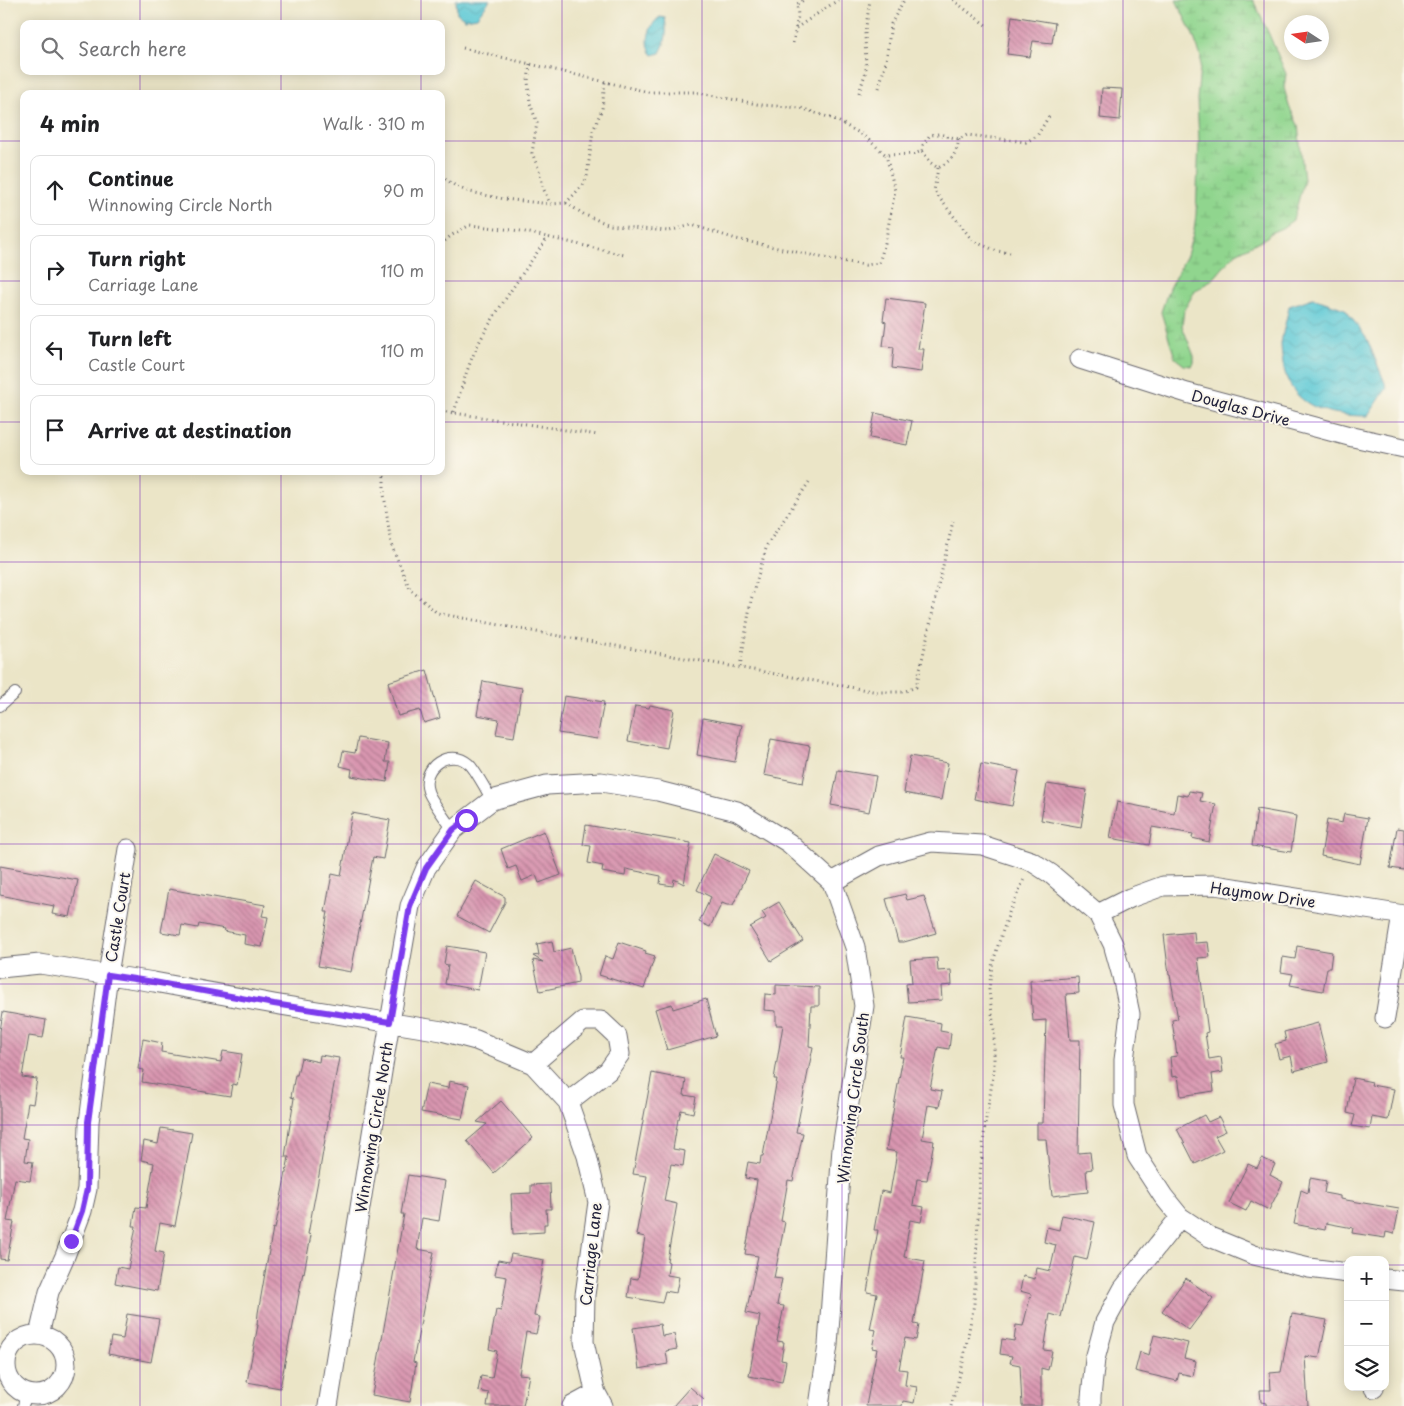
<!DOCTYPE html>
<meta charset="utf-8">
<style>
body{margin:0;font-family:"Playpen Sans",sans-serif;background:#f2f2f2;color:#202124}
.controls{position:absolute;right:15px;bottom:15px;display:grid;overflow:hidden;border-radius:10px;box-shadow:0 2px 12px #0003}
.controls button{width:45px;height:45px;display:grid;place-items:center;padding:0;border:0;border-bottom:1px solid #e0e0e0;background:#fff;color:#202124;font:25px sans-serif}
.compass{position:absolute;left:1284px;top:15px;width:45px;height:45px;border-radius:50%;background:#fff;box-shadow:0 2px 12px #0003;rotate:282deg}
.stop{position:absolute;width:15px;height:15px;margin:-11px;border:4px solid #7c3aed;border-radius:50%;background:#fff}
.stop.end{background:#7c3aed;border-color:#fff;box-shadow:0 1px 5px #0008}
.list{margin:0;padding:0;list-style:none}
h2{display:flex;justify-content:space-between;align-items:center;height:65px;margin:0;padding:0 20px;font-size:21px}
h2 small{font-size:16px;font-weight:400;color:#757577}
.list li{display:grid;grid-template-columns:32px 1fr auto;gap:15px;align-items:center;box-sizing:border-box;height:70px;margin:0 10px 10px;padding:0 10px;border:1px solid #e0e0e0;border-radius:10px}
.list b{display:block;font-size:19px;white-space:nowrap}
.list p{margin:0;font-size:16px;white-space:nowrap;color:#757577}
.list em{font-size:16px;font-style:normal;color:#757577}
.icon{flex:none;width:28px;height:28px;fill:none;stroke:currentColor;stroke-width:2;stroke-linecap:round;stroke-linejoin:round}
.map{position:relative;flex:none;width:1404px;height:1406px;overflow:hidden}
.search{position:absolute;background:#fff;box-shadow:0 2px 12px #0003;left:20px;top:20px;width:425px;height:55px;display:flex;align-items:center;gap:12px;box-sizing:border-box;padding:0 18px;border-radius:10px;color:#757577;font-size:19px}
.panel{position:absolute;background:#fff;box-shadow:0 2px 12px #0003;left:20px;top:90px;width:425px;height:385px;border-radius:10px}
.map>svg:first-child{display:block}
.wetland{fill:url(#wetland-marsh);stroke:#597c64}
.water{fill:url(#water-waves);stroke:#407688}
.building{fill:url(#building-back-hatch)}
.lines{fill:none;stroke-linecap:round;stroke-linejoin:round}
.service-casing{stroke:#68666c;stroke-width:12}
.minor-casing{stroke:#68666c;stroke-width:21}
.path{stroke:#68666c;stroke-width:3;stroke-dasharray:1 4;stroke-linecap:butt}
.service{stroke:#fff;stroke-width:10}
.minor{stroke:#fff;stroke-width:19}
.route{stroke:#7c3aed;stroke-width:6}
.grid{fill:none;stroke:#7b2cbf;stroke-width:1;stroke-opacity:0.55}
.labels{text-anchor:middle;dominant-baseline:central;stroke-width:4;stroke-linejoin:round;paint-order:stroke}
.street-label{font-size:15px;fill:#22223b;stroke:#fbf7ec}
</style>
<div class="map">
<svg width="1404" height="1406" viewBox="0 0 1404 1406">
<defs>
<pattern id="wetland-marsh" width="20" height="14" patternUnits="userSpaceOnUse" patternTransform="scale(1.25)"><rect width="20" height="14" fill="#90d58e"/><path d="M1 5h8M5 5V1M11 12h8M15 12V8" fill="none" stroke="#7cb77b"/></pattern>
<pattern id="water-waves" width="16" height="10" patternUnits="userSpaceOnUse" patternTransform="scale(1.25)"><rect width="16" height="10" fill="#5dc9d5"/><path d="M0 5q4-4 8 0t8 0" fill="none" stroke="#51acb8"/></pattern>
<pattern id="building-back-hatch" width="6" height="6" patternUnits="userSpaceOnUse" patternTransform="scale(1.25)"><rect width="6" height="6" fill="#d996b0"/><path d="M-1 5l2 2M0 0l6 6M5-1l2 2" fill="none" stroke="#b07a90"/></pattern>
</defs>
<rect width="100%" height="100%" fill="#fbf7ec"/>
<filter id="ink" filterUnits="userSpaceOnUse"><feTurbulence type="fractalNoise" baseFrequency=".02" numOctaves="2"/><feDisplacementMap in="SourceGraphic" scale="10" xChannelSelector="R" yChannelSelector="G"/><feConvolveMatrix kernelMatrix="1 2 1 2 8 2 1 2 1" color-interpolation-filters="sRGB"/></filter>
<filter id="wash" filterUnits="userSpaceOnUse"><feTurbulence type="fractalNoise" baseFrequency=".0096" numOctaves="4" result="noise"/><feDisplacementMap in="SourceGraphic" scale="20" xChannelSelector="R" yChannelSelector="G"/><feGaussianBlur stdDeviation="1.12" result="paint"/><feColorMatrix in="noise" values="0 0 0 0 0 0 0 0 0 0 0 0 0 0 0 0 0 1.4 0 .05"/><feComposite in="paint" operator="in"/></filter>
<g filter="url(#wash)">
<rect width="100%" height="100%" fill="#ebe5c7"/>
<path class="wetland" d="M1176,0H1253L1268,32L1286,74L1284,88L1289,106L1298,125L1304,180L1293,220L1282,228L1270,233L1267,237L1236,253L1214,278L1195,291L1184,310L1182,326L1194,356V363L1191,366L1184,365L1175,358L1161,312L1169,288L1187,255L1194,230L1196,215L1199,141L1197,99L1201,57L1193,35Z"/>
<path class="water" d="M456,0H490L477,17L465,19L457,13Z
M660,17L665,18C667,32 667,40 660,53L653,55C644,45 648,25 660,17Z
M1313,298L1345,309L1367,339L1387,388L1368,416C1330,416 1289,408 1283,363C1282,356 1281,349 1281,343C1283,331 1287,318 1289,306Z"/>
<g id="blocks">
<path class="building" d="M1012,16L1055,23L1052,43L1033,41L1030,57L1007,54Z
M1102,88L1122,89L1120,120L1100,118Z
M886,298L925,303L918,349H924L921,372L892,368L894,347L883,346L886,322L883,321Z
M875,413L912,421L907,445L870,438Z
M427,670L440,718L424,723L420,710L398,716L388,682Z
M483,681L522,688L514,737L496,734L499,719L477,715Z
M564,696L604,702L597,739L558,733Z
M650,705L674,710L667,748L628,741L635,706L649,708Z
M703,718L742,725L735,762L697,755Z
M358,738L388,743L385,762H390L387,782L351,776L352,769L340,766L343,751L355,753Z
M771,739L810,746L803,783L764,775Z
M910,756L948,763L941,800L904,793Z
M981,764L1019,771L1012,806L974,799Z
M838,770L876,776L869,812L831,805Z
M1047,784L1087,790L1081,827L1041,820Z
M1189,791L1202,793L1200,801L1216,804L1209,842L1192,838L1193,834L1152,827L1149,845L1110,838L1117,802L1174,813L1177,794L1188,796Z
M1257,809L1296,816L1291,852L1252,846Z
M352,813L390,820L383,859L373,857L351,972L318,966L328,912H325L332,874L341,876Z
M1344,814L1368,818L1360,864L1321,856L1327,820L1342,823Z
M586,825L691,843L684,884L674,879L673,886L660,884L661,876L626,869L625,876L602,872L603,866L588,863L591,846L583,845Z
M1397,828L1404,829V870L1390,868Z
M544,831L561,875L539,883L536,875L522,881L516,866L508,869L501,849Z
M714,854L749,871L733,905H727L722,903L710,927L699,922L711,897L697,890Z
M0,866L78,880L70,917L52,914L54,906L0,895Z
M476,881L505,897V902L489,933L457,916Z
M169,889L230,900V899L265,905L262,916L268,917L262,947L244,944L245,935L224,931L225,929L199,924L198,928L182,925L180,935L161,932Z
M905,894L907,900L924,896L936,933L904,942H898L886,899Z
M779,902L803,941L771,961L750,927L766,918L762,912Z
M1194,932L1195,943L1208,942L1210,957L1198,958L1208,1032L1205,1033L1209,1059L1221,1057L1223,1072L1212,1074L1214,1091L1181,1096L1178,1076L1172,1077L1170,1057L1177,1056L1172,1020L1178,1019L1170,975H1169L1164,935Z
M552,941L554,952L571,948L578,977V983L540,991L533,960L543,962L533,956L539,955L537,944Z
M619,942L646,951L645,953L655,956L644,989L599,975L605,956L613,959Z
M447,946L485,952L478,990L445,984L448,965L444,964Z
M1297,946L1332,952L1330,968H1327L1323,991L1290,985L1293,974L1281,972L1283,957L1295,959Z
M937,958L938,971L951,970L952,985L941,986L942,1000L908,1002L906,984L912,983L910,960Z
M1078,977L1079,993L1066,994L1070,1040H1080L1078,1153L1090,1152L1092,1169L1086,1170L1088,1192L1052,1196L1046,1139H1037V1123H1043L1046,1020L1033,1021L1030,981Z
M776,985L819,987V1006H811L809,1046L813,1047L796,1132L803,1133L793,1181L788,1180L781,1221L785,1222L774,1278L782,1279L777,1305L784,1306L777,1341L784,1342L781,1360L786,1361L782,1382L749,1376L760,1316L746,1313L758,1256L745,1254L756,1195L755,1194L757,1180L745,1178L748,1162L760,1164L761,1156H763L777,1079H774L783,1025H776V1011L764,1010L765,994L776,995Z
M706,999L716,1036L667,1050L655,1009L672,1004L673,1009Z
M3,1012L46,1020L43,1038L29,1036L22,1077L37,1079L33,1104L28,1103L22,1138L28,1139L25,1161L33,1162L30,1181L15,1179L7,1221L14,1222L7,1260L0,1259V1031Z
M907,1017L941,1023L940,1031L951,1033L949,1049L938,1047L930,1089L942,1091L939,1107L928,1105L922,1139L934,1141L927,1180L917,1179L913,1205L924,1207L921,1222L910,1220L904,1257L925,1261L914,1324L919,1325L916,1340L905,1338L899,1369L907,1370L905,1385L917,1387L914,1403L903,1401L902,1406H866L877,1349L872,1348L876,1330L870,1329L877,1294L867,1292L878,1230H874L881,1191L890,1193L897,1152L886,1150L903,1057H900Z
M1318,1023L1328,1062L1294,1071L1291,1056L1279,1059L1275,1044L1286,1041L1284,1032Z
M143,1039L162,1043L161,1052L221,1062L223,1051L242,1054L237,1085L232,1084L230,1096L142,1082L144,1070L138,1069Z
M320,1055L339,1058L328,1116H329L319,1175L308,1234L311,1235L304,1273L303,1272L292,1331H291L280,1388L247,1382L258,1325H257L258,1313L273,1228L275,1229L289,1157H285L294,1098L291,1097L295,1075H297L301,1058L319,1062Z
M652,1073L686,1080L684,1095L696,1097L693,1113L681,1110L679,1119H678L673,1149L685,1151L683,1166L671,1164L664,1201L677,1204L667,1261L669,1262L667,1275L679,1277L676,1293L665,1291L662,1303L628,1297L631,1278L638,1279L645,1237L636,1235L647,1176L633,1174Z
M1353,1078L1372,1082L1371,1085L1394,1089L1388,1120L1372,1117L1370,1129L1352,1126L1355,1115L1347,1113Z
M449,1081L469,1085L462,1119L421,1112L427,1084L448,1088Z
M501,1101L533,1138L494,1173L467,1141L487,1124L477,1122Z
M1204,1115L1208,1122L1219,1117L1226,1131L1215,1136L1223,1150L1195,1164L1177,1129Z
M161,1128L192,1133L175,1226L160,1223L155,1251L164,1253L157,1291L115,1283L118,1267L128,1269L136,1226H133L136,1207L146,1208L154,1163L141,1160L144,1141L158,1144Z
M1262,1158L1275,1164L1270,1175L1283,1182L1269,1210L1251,1201L1246,1211L1229,1203L1248,1164L1257,1168Z
M408,1175L445,1181L439,1221L422,1218L417,1249L434,1252L413,1362L416,1363L410,1402L372,1395L404,1214H401Z
M1310,1178L1326,1181L1324,1193L1340,1196V1199L1399,1209L1394,1234L1386,1232L1385,1238L1352,1233L1353,1228L1326,1223L1325,1230L1294,1224L1301,1190L1308,1193Z
M550,1184L551,1209H546L547,1224H544V1232L513,1234L511,1194L531,1193V1185Z
M1062,1215L1095,1222L1087,1260L1075,1257L1061,1317L1050,1314L1044,1350L1052,1351L1048,1370L1041,1368V1406H1022L1020,1365L1010,1363L1012,1356L1000,1354L1002,1339L1014,1341L1016,1325L1023,1326L1031,1294L1020,1291L1023,1276L1035,1279L1037,1268L1050,1271L1056,1245L1044,1242L1047,1227L1059,1230Z
M511,1254L544,1260L534,1316L540,1317L536,1334L526,1332L519,1374L529,1375L523,1406H487L489,1393L478,1391L481,1376L492,1378L497,1351L489,1349L496,1310L501,1311L507,1277L495,1275L498,1260L509,1262Z
M1186,1278L1213,1298L1189,1330L1162,1311Z
M127,1314L159,1319L151,1362L108,1354L111,1337L123,1339Z
M1292,1314L1327,1320L1319,1358L1305,1356L1308,1406H1266V1403L1261,1402L1260,1390H1271L1270,1373L1281,1372Z
M660,1324L662,1336L674,1334L677,1349L666,1351L668,1364L639,1369L633,1328Z
M1154,1335L1188,1343L1184,1358L1196,1361L1193,1376L1179,1373L1177,1381L1135,1371L1140,1352L1149,1355Z
M690,1387L704,1399L697,1406H673Z"/>
</g>
</g>
<g filter="url(#ink)">
<use href="#blocks" fill-opacity="0" stroke="#68666c" stroke-width="1"/>
<g class="lines">
<defs>
<path id="service" d="M0,706L15,693
M453,830C447,821 430,799 428,791C420,767 450,747 469,764C475,769 487,792 492,800
M23,1406L26,1394"/>
<path id="minor" d="M1080,359L1187,393L1353,437L1404,448
M832,882L879,856L931,842L982,845L1031,861L1051,874L1098,914L1113,944L1122,976L1130,1014L1124,1060V1105L1137,1156L1163,1196L1180,1217L1210,1237L1254,1255L1309,1268L1348,1273
M1098,914L1130,898L1163,886L1215,885L1404,915
M0,968L40,964L154,982L274,1004L442,1031L476,1040L533,1064L568,1102L587,1156L598,1202L585,1295L584,1342L595,1391L603,1406
M1385,1018L1402,915
M533,1064L583,1021H601L617,1036L620,1054L608,1071L568,1102
M1385,1279L1404,1281
M6 1365a30 30 0 1 1 60 0a30 30 0 1 1-60 0Z
M39,1335L49,1292L65,1256L82,1211L87,1189L89,1122L108,975L128,849
M1374,1388V1387
M328,1406L390,1022L410,906L426,868L453,830L492,800L547,785L601,782L658,791L737,811L789,843L832,882L855,947L864,1006L842,1148L828,1345L819,1406
M572,1406L596,1393
M1091,1406V1397L1095,1359L1105,1322L1123,1289L1180,1217"/>
</defs>
<use href="#service" class="service-casing"/>
<use href="#minor" class="minor-casing"/>
<path class="path" d="M953,0L987,26
M796,28L838,0
M793,43L798,16L797,4L804,0
M463,48L648,92H694L762,105L801,108L834,119L863,135L886,155L914,154L922,151L923,145L930,135L939,134L959,139L967,135L1026,142L1037,136L1049,116
M530,64L528,81L530,103L537,123L532,153L539,170L544,190L550,204
M879,88L886,61L891,24L904,0
M433,89V94
M859,93L866,71L865,33L870,0
M922,151L931,163L938,168C952,160 956,155 959,139
M938,168L934,191L973,241L997,251L1010,253
M441,176L457,187L470,192L504,199L550,204L566,203L584,184L587,176L593,131L602,109L605,82
M566,203L585,215L610,225L640,229L669,231L692,225L736,239L829,259L865,265L879,263L885,243L895,191L886,155
M441,244L452,235L470,225L521,231L624,255
M441,411L598,435
M454,412C462,387 469,360 482,337C502,302 525,270 548,237
M384,471V494L391,544L410,589L437,613L531,631L878,692H903L916,687L953,521
M740,667L751,600L767,545L809,482
M951,1406L962,1367L974,1304L980,1175L985,1125L994,1071V1029L989,990L992,966L999,942L1010,910L1025,877"/>
<use href="#service" class="service"/>
<use href="#minor" class="minor"/>
</g>
</g>
<g class="lines" filter="url(#ink)">
<path class="route" d="M71,1241L82,1211L87,1189L88,1122L108,975L154,982L274,1004L390,1022L410,906L426,868L453,830L466,820"/>
</g>
<path class="grid" d="M140,0V24M281,0V24M421,0V24M562,0V1406M702,0V1406M842,0V1406M983,0V1406M1123,0V1406M1264,0V1406M140,71V94M281,71V94M421,71V94M0,141H24M441,141H1404M0,281H24M441,281H1404M0,422H24M441,422H1404M140,471V1406M281,471V1406M421,471V1406M0,562H1404M0,703H1404M0,844H1404M0,984H1404M0,1125H1404M0,1265H1348M1385,1265H1404"/>
<g class="labels">
<g class="street-label">
<text transform="translate(1241 407) rotate(15)">Douglas Drive</text>
<text transform="translate(1263 894) rotate(8)">Haymow Drive</text>
<text transform="translate(117 917) rotate(-81)">Castle Court</text>
<text transform="translate(852 1098) rotate(-83)">Winnowing Circle South</text>
<text transform="translate(373 1127) rotate(-81)">Winnowing Circle North</text>
<text transform="translate(590 1254) rotate(-84)">Carriage Lane</text>
</g>
</g>
</svg>
<div class="controls">
<button>+</button>
<button>−</button>
<button><svg class="icon" aria-label="layers" viewBox="0 0 24 24"><path d="M12 4l9 5-9 5-9-5zM3 14l9 5 9-5"/></svg></button>
</div>
<svg class="compass" viewBox="-18 -18 36 36"><path d="M0-13l5 13h-10z" fill="#e53935"/><path d="M0 13l5-13h-10z" fill="#757577"/></svg>
<div class="stop" style="left:466px;top:820px"></div>
<div class="stop end" style="left:71px;top:1241px"></div>
<div class="search"><svg class="icon" aria-label="search" viewBox="0 0 24 24"><circle cx="10" cy="10" r="6"/><path d="M15 15l6 6"/></svg>Search here</div>
<section class="panel">
<h2>4 min<small>Walk · 310 m</small></h2>
<ul class="list">
<li><svg class="icon" aria-label="ahead" viewBox="0 0 24 24"><path d="M12 20V5M6 11l6-6 6 6"/></svg><div><b>Continue</b><p>Winnowing Circle North</p></div><em>90 m</em></li>
<li><svg class="icon" aria-label="right" viewBox="0 0 24 24"><path d="M7 20v-9h11M14 6l5 5-5 5"/></svg><div><b>Turn right</b><p>Carriage Lane</p></div><em>110 m</em></li>
<li><svg class="icon" aria-label="left" viewBox="0 0 24 24"><path d="M17 20v-9H6M10 6l-5 5 5 5"/></svg><div><b>Turn left</b><p>Castle Court</p></div><em>110 m</em></li>
<li><svg class="icon" aria-label="arrive" viewBox="0 0 24 24"><path d="M6 21V4h12l-3 4 3 4H6"/></svg><div><b>Arrive at destination</b></div></li>
</ul>
</section>
</div>
